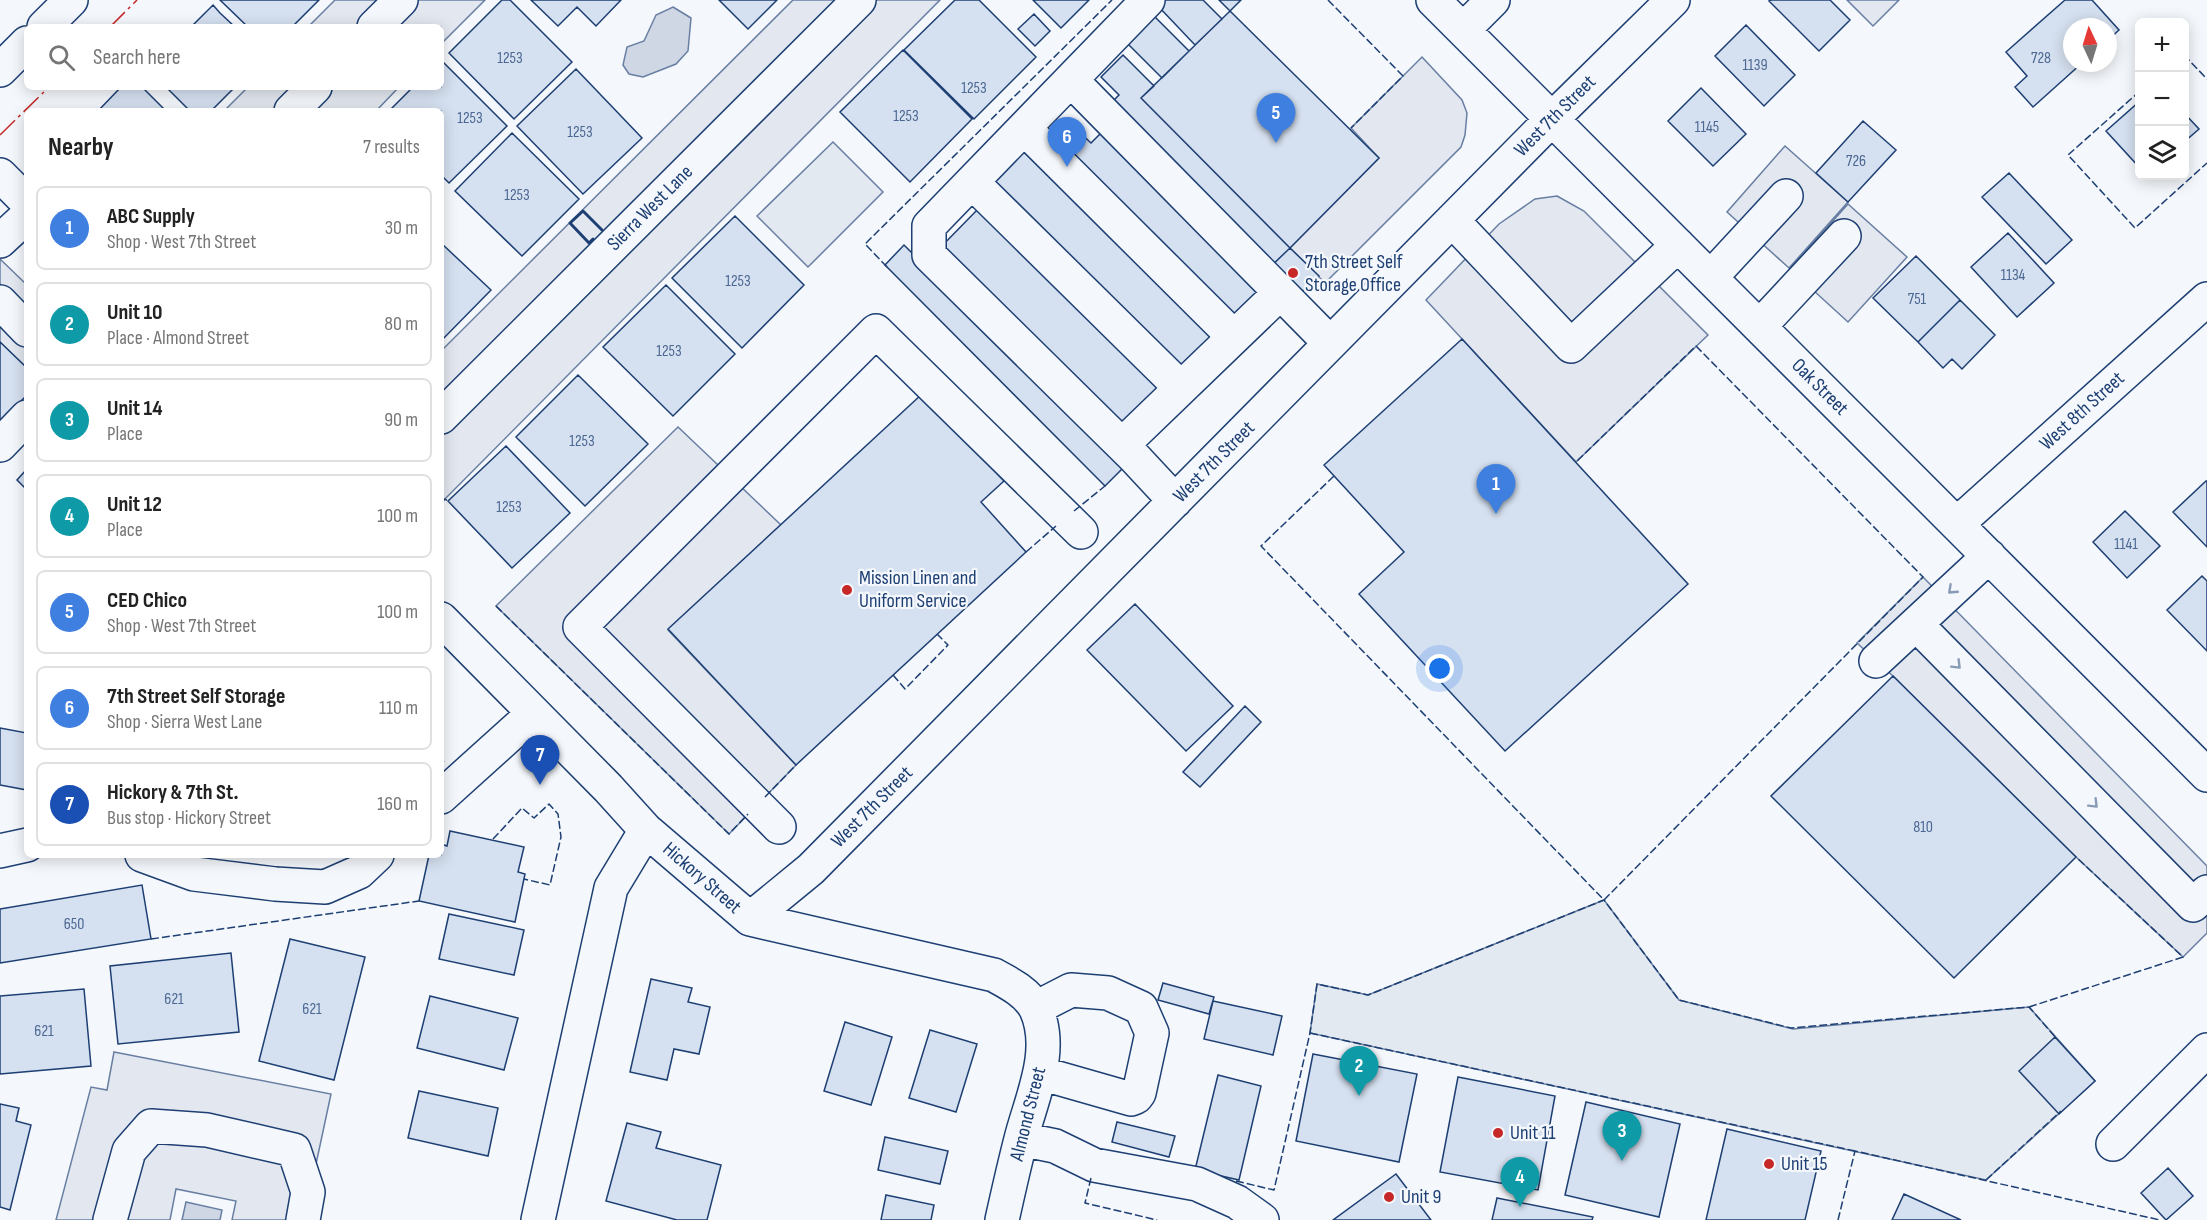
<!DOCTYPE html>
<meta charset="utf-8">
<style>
body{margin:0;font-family:"Sofia Sans Condensed",sans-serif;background:#f2f2f2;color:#222}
.controls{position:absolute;right:18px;top:18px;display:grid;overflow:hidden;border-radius:9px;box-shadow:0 3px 15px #0003}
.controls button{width:54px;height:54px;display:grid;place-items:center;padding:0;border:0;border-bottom:2px solid #e0e0e0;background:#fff;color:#222;font:30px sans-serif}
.compass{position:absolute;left:2063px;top:18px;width:54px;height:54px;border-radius:50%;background:#fff;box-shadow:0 3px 15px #0003;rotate:356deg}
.you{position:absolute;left:1440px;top:669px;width:21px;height:21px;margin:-15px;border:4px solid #fff;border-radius:50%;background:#1a73e8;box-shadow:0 0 0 9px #1a73e833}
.badge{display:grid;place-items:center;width:39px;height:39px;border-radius:50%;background:#c62828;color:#fff;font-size:20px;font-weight:700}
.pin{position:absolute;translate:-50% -50px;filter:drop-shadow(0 2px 3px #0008)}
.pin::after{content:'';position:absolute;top:32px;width:21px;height:18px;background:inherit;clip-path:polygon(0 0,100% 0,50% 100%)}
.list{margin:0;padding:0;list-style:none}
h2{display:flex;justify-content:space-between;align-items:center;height:78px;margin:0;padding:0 24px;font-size:26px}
h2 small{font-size:20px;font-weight:400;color:#767676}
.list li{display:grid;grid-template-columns:39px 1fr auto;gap:18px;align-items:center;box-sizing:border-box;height:84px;margin:0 12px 12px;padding:0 12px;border:2px solid #e0e0e0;border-radius:9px}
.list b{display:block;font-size:22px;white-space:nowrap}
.list p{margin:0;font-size:20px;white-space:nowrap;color:#767676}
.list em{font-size:20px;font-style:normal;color:#767676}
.icon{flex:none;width:33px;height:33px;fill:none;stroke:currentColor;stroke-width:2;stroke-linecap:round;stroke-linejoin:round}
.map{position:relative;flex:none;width:2207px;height:1220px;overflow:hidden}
.search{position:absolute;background:#fff;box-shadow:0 3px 15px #0003;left:24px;top:24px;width:420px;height:66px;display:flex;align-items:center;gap:15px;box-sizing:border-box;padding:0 21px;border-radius:9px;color:#767676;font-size:22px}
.panel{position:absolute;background:#fff;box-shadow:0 3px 15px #0003;left:24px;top:108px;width:420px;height:750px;border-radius:9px}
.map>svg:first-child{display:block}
.green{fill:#e3e9f0;stroke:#687fa3;stroke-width:1.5}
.parking{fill:#e3e8f0;stroke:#687fa3;stroke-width:1.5}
.water{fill:#cfd7e4;stroke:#687fa3;stroke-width:1.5}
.building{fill:#d5e0f0;stroke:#1d3f73;stroke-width:1.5}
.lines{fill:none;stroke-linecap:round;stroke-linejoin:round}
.minor-casing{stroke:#1d3f73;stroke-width:36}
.minor{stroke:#f4f7fb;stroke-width:33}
.fence{stroke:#1d3f73;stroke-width:1.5;stroke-dasharray:8 3;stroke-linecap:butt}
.wall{stroke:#1d3f73;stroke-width:3}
.power{stroke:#c62828;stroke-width:1.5;stroke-dasharray:21 4.5 3 4.5;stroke-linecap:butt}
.oneway{stroke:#889bb7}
.poi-dot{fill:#c62828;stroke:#f4f7fb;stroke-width:2}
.labels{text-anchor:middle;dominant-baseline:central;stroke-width:4.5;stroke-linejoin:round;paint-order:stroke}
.number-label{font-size:16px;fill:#4b6792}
.street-label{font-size:20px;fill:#1d3f73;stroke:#f4f7fb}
.poi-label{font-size:20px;fill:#1d3f73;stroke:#f4f7fb;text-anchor:start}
</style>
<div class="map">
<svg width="2207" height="1220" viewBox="0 0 2207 1220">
<rect width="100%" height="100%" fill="#f4f7fb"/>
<path class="green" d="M833,142L883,192L808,267L757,216Z
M1604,900L1679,1000L1793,1029L2029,1007L2095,1081L1986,1180L1310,1033L1317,984L1368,995Z"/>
<path class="parking" d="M335,0H485L441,44V27H308Z
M793,0H940L441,503V351Z
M1847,0H1899L1873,26Z
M1422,57L1462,100L1467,113L1465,135L1461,147L1325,283L1290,248L1379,158L1351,128Z
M248,87H399L376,111H224Z
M1785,146L1848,202L1789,268L1727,212Z
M1557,196L1584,211L1708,335L1576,462L1426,300L1499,224L1535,199Z
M1848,204L1907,257L1848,322L1790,269Z
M0,259L27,285V368L0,342Z
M678,427L781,525L668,630L796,765L729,834L496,606Z
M1923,577L2207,866V933L2183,957L2076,857L1893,676L1857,643Z
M114,1052L331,1094L304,1220H232L236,1201L176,1189L170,1220H56L91,1087L107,1090Z"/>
<path class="water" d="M673,7L691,18L688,51L676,64L643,77L629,74L623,65L627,47L644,41L656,15Z
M186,1202L222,1210L220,1220H182Z"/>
<path class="building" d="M220,0H319L292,27H248Z
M502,0H510L572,62L514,119L449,53Z
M531,0H621L596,26L577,7L558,26Z
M719,0H777L748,29Z
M955,0H979L1036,57L974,119L904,50Z
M1033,0H1089L1061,28Z
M1164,0H1203L1222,19L1195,45L1158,6Z
M1219,0H1241L1230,11Z
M1771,0H1830L1850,20L1819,51L1769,1Z
M2065,0H2092L2119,30L2108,40V27H2072V63H2082L2033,107L2015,87L2027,76L2006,52Z
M213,5L220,13L235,27H191Z
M1230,11L1379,158L1290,248L1141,98Z
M1150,12L1189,51L1162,78L1123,39Z
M1034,14L1050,31L1035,46L1018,29Z
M1746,25L1795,75L1764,106L1715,56Z
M903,50L972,119L910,182L840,112Z
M1123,55L1154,86L1141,98L1290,248L1268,269L1107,107L1119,95L1101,77Z
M441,60L507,126L449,183L441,175V111H389L413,87H441Z
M576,69L642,138L583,194L517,126Z
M121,87H142L166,111H98Z
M166,87H235L211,111H190Z
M1701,88L1746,134L1713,166L1668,121Z
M2140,101V168L2106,131Z
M2184,113L2199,129L2184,142Z
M1863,121L1896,150L1848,202L1816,173Z
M1071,124L1091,143L1103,131L1266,289L1232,323L1049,146Z
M512,133L579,199L522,256L455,191Z
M1027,145L1221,335L1183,373L989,183Z
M2009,173L2072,240L2046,264L1982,197Z
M979,208L1165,388L1123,430L937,251Z
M735,216L804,285L742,348L672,278Z
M2008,233L2054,283L2017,317L1971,267Z
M441,243L491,290L441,341Z
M904,245L1125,466L1105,486L885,265Z
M1290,248L1319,276L1296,298L1268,269Z
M1916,256L1960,300L1918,342L1873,298Z
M666,285L735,354L673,416L603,347Z
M1960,300L1995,335L1962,369L1952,359L1943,368L1918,342Z
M1462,339L1688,584L1505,751L1359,594L1404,552L1324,465Z
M0,342L27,368V395L0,422Z
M578,375L648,444L585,506L516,437Z
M922,394L1004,481L981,502L1026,552L796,765L668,629Z
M506,446L570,513L512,568L448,501Z
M27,469V490L17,480Z
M2206,481H2207V547L2173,512Z
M2125,511L2160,546L2127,578L2093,542Z
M2202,576L2207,581V651L2167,610Z
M1135,604L1233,706L1186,751L1087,650Z
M1893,676L2076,857L1954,978L1771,796Z
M1245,706L1261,722L1200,787L1183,772Z
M0,728L27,733V790L0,785Z
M450,831L524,847L518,872L525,874L515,922L419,901L429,855H441V844L447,846Z
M142,885L151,939L0,963V909Z
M449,914L524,930L514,975L439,959Z
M290,939L365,957L334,1080L259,1061Z
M231,953L239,1032L118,1044L110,966Z
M651,979L692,988L688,1002L710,1007L699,1054L674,1049L667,1080L630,1072Z
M1163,983L1214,997L1209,1014L1158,1000Z
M84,989L91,1066L0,1074V996Z
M430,996L518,1018L504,1070L417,1048Z
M1213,1001L1282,1016L1273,1055L1204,1039Z
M845,1022L892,1037L871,1105L824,1091Z
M930,1030L977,1044L956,1112L909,1098Z
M2055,1037L2095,1081L2059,1114L2019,1071Z
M1313,1054L1417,1074L1399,1162L1296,1141Z
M1218,1075L1261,1086L1239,1180L1195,1170Z
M1458,1077L1555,1096L1538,1190L1440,1172Z
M419,1091L498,1108L488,1156L408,1138Z
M1586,1102L1680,1124L1659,1217L1565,1195Z
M0,1104L19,1108L16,1121L31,1125L10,1210L0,1207Z
M1117,1122L1175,1136L1169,1157L1112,1142Z
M627,1123L661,1132L656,1148L721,1165L707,1220H677L606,1201Z
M1727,1129L1821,1151L1805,1220H1706Z
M885,1137L948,1151L940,1184L878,1170Z
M2168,1168L2193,1196L2166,1220L2141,1193Z
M1396,1174L1431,1220H1333Z
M1904,1194L1961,1220H1892Z
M886,1195L934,1205L931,1220H881Z
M1497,1198L1593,1217L1592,1220H1492Z"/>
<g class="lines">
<defs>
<path id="minor" d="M1148,0L929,226V255L1134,457L1175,501
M1433,0L2207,775
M44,27L71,0
M374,27L401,0
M1463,30L1493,0
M0,70L27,43
M1072,81L1330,343
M291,111L315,87
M1025,129L1234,337
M0,175L27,202
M972,182L1181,388
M1452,220L1571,346L1678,245
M0,241L27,216
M1711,277L1786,196
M0,302L27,330
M1760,326L1844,236
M441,417L859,0
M0,445L27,417
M1122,445L1280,293
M1957,524L2207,299
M441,619L608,788L646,830L750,919L994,975C1009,983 1028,993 1036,1009C1055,1051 1031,1099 1021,1139C1014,1166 1008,1193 1002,1220
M1916,624L2193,905L2207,892
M1876,661L1989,556
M441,797L534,713
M779,827L580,627L876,331L1081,532
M0,851L27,845
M142,855L194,874L275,884L325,887L359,872L377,855
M750,919L811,869L1552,119L1673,0
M1036,1008L1071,990L1108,993L1141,1008L1152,1033L1139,1093L1136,1097L1131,1099L1040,1073
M1021,1139L1055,1146L1094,1165L1197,1184L1237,1202L1262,1220
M2113,1144L2207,1050
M110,1220L129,1151L151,1126L207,1130L294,1150L308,1192L303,1220
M538,1220L611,888L646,830"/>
</defs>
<use href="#minor" class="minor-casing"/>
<use href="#minor" class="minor"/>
<path class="fence" d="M1328,0L1403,76L1351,128
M2184,55L2207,79
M2140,91L2068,155L2135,228L2207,163
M887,267L865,244L1112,0
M1334,476L1261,546L1604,900L1923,577L1696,346L1576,462
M441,503L445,499L448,501
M1074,511L1105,486L1103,484
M1026,552L1056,526
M496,606L729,834L748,814
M893,675L905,689L948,645L937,634
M441,764L444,761
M765,797L796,765
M493,839L522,808L534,818L549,804L558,814L561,837L550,885L524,879
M151,939L419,901
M2029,1007L2183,957L2076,857
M1310,1033L1855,1151
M1091,1178L1085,1203L1157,1220
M1986,1180L2061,1111
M1236,1181L1274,1190L1310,1033L1317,984L1368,995L1604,900L1679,1000L1791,1028L2029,1007L2057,1039
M1838,1220L1855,1151L2160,1220"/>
<path class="wall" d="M593,239L589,243L570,223L583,211L602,230"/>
<path class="power" d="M110,27L137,0
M0,135L49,87"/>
</g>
<defs><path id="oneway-chevron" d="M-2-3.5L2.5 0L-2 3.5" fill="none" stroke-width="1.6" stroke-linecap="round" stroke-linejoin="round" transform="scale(1.5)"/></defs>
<g class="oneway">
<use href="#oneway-chevron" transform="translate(1952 590) rotate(137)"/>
<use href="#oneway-chevron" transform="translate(1957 665) rotate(45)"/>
<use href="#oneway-chevron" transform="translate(2094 804) rotate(45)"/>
</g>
<g class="poi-dot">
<circle cx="1293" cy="273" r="6"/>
<circle cx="847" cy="590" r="6"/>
<circle cx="1498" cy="1133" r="6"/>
<circle cx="1769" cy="1164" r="6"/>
<circle cx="1389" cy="1197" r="6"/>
</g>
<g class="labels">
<g class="number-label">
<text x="510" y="58">1253</text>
<text x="2041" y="58">728</text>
<text x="1755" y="65">1139</text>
<text x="974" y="88">1253</text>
<text x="906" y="116">1253</text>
<text x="470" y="118">1253</text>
<text x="1707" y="127">1145</text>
<text x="580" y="132">1253</text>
<text x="1856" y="161">726</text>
<text x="517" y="195">1253</text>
<text x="2013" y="275">1134</text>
<text x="738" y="281">1253</text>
<text x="1917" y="299">751</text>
<text x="669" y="351">1253</text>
<text x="582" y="441">1253</text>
<text x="509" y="507">1253</text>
<text x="2126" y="544">1141</text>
<text x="1923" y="827">810</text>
<text x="74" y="924">650</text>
<text x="174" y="999">621</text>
<text x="312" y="1009">621</text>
<text x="44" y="1031">621</text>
</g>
<g class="street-label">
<text transform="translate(1555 116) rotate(-45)">West 7th Street</text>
<text transform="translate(650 208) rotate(-45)">Sierra West Lane</text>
<text transform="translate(1820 387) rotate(45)">Oak Street</text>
<text transform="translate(2082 411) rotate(-42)">West 8th Street</text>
<text transform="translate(1214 462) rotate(-45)">West 7th Street</text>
<text transform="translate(872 807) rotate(-45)">West 7th Street</text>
<text transform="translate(702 878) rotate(41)">Hickory Street</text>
<text transform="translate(1028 1114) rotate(-76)">Almond Street</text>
</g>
<g class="poi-label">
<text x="1305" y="262">7th Street Self<tspan x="1305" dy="23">Storage Office</tspan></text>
<text x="859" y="578">Mission Linen and<tspan x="859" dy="23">Uniform Service</tspan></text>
<text x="1510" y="1133">Unit 11</text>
<text x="1781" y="1164">Unit 15</text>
<text x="1401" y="1197">Unit 9</text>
</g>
</g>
</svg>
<div class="controls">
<button>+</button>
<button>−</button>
<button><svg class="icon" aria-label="layers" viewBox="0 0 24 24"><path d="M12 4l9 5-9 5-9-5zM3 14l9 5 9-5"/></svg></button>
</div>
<svg class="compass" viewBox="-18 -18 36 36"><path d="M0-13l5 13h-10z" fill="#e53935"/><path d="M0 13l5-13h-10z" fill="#767676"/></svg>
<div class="you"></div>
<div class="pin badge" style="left:1496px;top:514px;background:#3f7fe0">1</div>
<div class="pin badge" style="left:1359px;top:1096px;background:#0f9aa8">2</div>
<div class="pin badge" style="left:1622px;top:1161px;background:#0f9aa8">3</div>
<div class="pin badge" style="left:1520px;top:1207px;background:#0f9aa8">4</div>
<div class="pin badge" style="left:1276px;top:143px;background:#3f7fe0">5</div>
<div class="pin badge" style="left:1067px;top:167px;background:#3f7fe0">6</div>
<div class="pin badge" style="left:540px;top:785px;background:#1a4fb4">7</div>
<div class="search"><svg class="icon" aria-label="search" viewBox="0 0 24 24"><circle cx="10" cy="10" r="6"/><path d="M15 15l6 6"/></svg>Search here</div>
<section class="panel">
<h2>Nearby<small>7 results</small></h2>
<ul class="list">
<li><span class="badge" style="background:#3f7fe0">1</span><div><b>ABC Supply</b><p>Shop · West 7th Street</p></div><em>30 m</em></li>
<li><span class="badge" style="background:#0f9aa8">2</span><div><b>Unit 10</b><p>Place · Almond Street</p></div><em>80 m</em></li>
<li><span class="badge" style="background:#0f9aa8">3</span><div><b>Unit 14</b><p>Place</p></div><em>90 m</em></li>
<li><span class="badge" style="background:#0f9aa8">4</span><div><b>Unit 12</b><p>Place</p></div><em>100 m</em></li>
<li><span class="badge" style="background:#3f7fe0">5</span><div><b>CED Chico</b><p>Shop · West 7th Street</p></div><em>100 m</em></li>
<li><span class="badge" style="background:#3f7fe0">6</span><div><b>7th Street Self Storage</b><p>Shop · Sierra West Lane</p></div><em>110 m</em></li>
<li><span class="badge" style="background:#1a4fb4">7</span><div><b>Hickory &amp; 7th St.</b><p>Bus stop · Hickory Street</p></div><em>160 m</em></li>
</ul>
</section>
</div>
